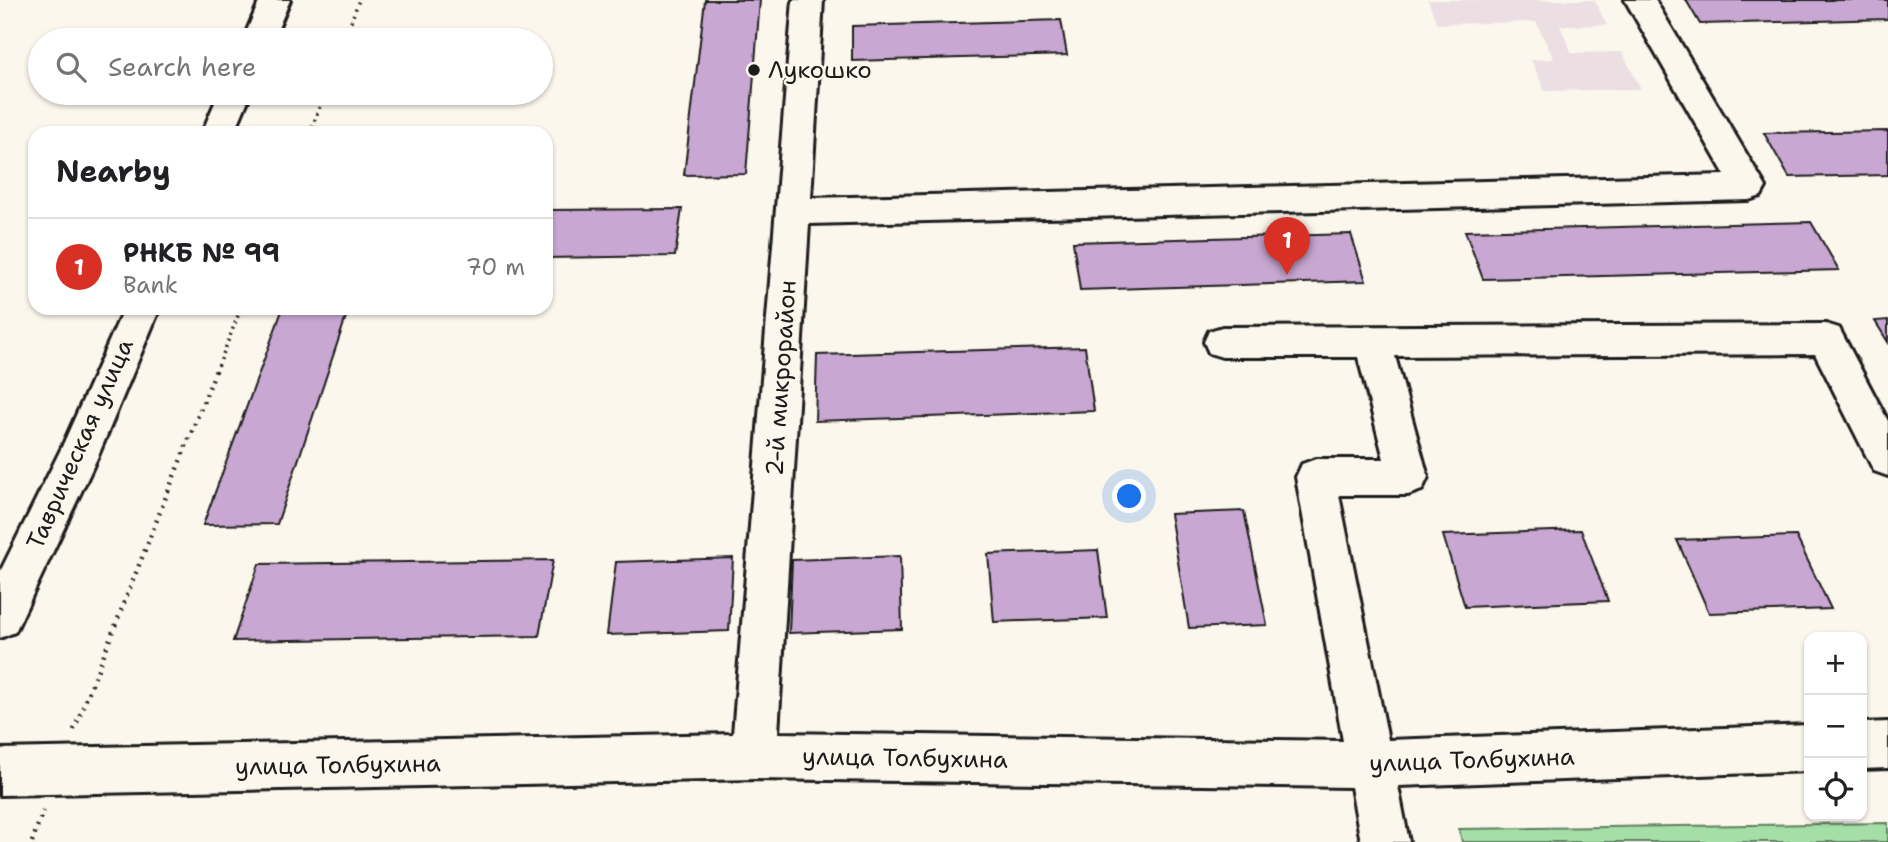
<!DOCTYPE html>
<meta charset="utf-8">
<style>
body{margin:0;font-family:"Shantell Sans",sans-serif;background:#f2f2f2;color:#202124}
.controls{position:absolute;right:21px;bottom:21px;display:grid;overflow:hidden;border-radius:14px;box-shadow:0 2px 5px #0004}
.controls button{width:63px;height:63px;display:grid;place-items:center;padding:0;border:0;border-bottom:2px solid #e0e0e0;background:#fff;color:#202124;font:35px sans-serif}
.you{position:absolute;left:1130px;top:497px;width:24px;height:24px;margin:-18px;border:5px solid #fff;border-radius:50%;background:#1a73e8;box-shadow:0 0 0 10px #1a73e833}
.badge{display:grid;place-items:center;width:46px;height:46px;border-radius:50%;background:#d93025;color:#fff;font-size:23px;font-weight:700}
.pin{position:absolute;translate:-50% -58px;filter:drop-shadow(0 2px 4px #0008)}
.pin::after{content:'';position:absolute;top:37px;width:24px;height:21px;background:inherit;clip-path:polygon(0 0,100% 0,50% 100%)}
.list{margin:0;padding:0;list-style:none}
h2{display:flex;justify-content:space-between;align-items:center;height:91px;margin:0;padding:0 28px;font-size:30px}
h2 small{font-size:23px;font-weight:400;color:#757577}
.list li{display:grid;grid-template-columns:46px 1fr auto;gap:21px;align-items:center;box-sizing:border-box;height:98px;padding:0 28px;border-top:2px solid #e0e0e0}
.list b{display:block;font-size:26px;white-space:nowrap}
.list p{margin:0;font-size:23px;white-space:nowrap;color:#757577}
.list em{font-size:23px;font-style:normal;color:#757577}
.icon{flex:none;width:38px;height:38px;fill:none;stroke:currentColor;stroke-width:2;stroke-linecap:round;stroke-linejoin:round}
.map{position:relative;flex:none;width:1888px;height:842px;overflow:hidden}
.search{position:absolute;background:#fff;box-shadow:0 2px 5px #0004;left:28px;top:28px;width:525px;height:77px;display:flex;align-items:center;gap:18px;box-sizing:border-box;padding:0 24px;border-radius:38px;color:#757577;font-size:26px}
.panel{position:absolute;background:#fff;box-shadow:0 2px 5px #0004;left:28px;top:126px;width:525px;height:189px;border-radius:21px}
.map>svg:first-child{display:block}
.built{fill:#ecdfe4}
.green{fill:#a3dfa6;stroke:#607e61;stroke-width:2}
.building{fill:#c8a7d2;stroke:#1c1c1c;stroke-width:2}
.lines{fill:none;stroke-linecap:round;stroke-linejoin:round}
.minor-casing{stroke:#1c1c1c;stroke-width:6}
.highway-casing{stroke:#1c1c1c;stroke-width:6}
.path-far1{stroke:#1c1c1c;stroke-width:3.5;stroke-dasharray:2 4.5;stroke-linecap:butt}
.path{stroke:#1c1c1c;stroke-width:4.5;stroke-dasharray:2 6;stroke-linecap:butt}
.minor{fill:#fbf7ec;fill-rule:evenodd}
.highway{fill:#fbf7ec;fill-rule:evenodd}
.poi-dot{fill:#1c1c1c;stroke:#fbf7ec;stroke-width:2.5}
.labels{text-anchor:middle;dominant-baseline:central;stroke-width:5;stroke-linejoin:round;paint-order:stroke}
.poi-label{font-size:24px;fill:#1c1c1c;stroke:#fbf7ec;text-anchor:start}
.street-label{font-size:24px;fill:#1c1c1c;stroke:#fbf7ec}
</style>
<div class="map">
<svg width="1888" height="842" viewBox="0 0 1888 842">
<rect width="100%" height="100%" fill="#fbf7ec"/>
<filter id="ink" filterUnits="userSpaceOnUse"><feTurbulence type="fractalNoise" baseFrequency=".0143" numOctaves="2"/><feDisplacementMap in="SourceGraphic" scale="14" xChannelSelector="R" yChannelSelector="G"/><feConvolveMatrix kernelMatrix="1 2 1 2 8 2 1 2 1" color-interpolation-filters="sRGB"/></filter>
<g filter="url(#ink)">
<path class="built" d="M1428,0H1594L1607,25L1560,26L1572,53L1622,52L1641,89L1545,91L1531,60L1554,59L1536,22L1437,24Z"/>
<path class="green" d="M1888,823V842H1462L1459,829Z"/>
<path class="building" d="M705,0H760L746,174L684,175Z
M1686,0H1888V19L1700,24Z
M1061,20L1067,55L852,61V26Z
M1888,131V175L1789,177L1764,133Z
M682,209L675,256L546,258V210Z
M1811,222L1839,270L1483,279L1465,231Z
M1351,234L1366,281L1080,290L1073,242Z
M283,308H349L277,524L203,525Z
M1888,320V342L1875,321Z
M1085,347L1094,411L815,421L817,355Z
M1244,511L1267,625L1189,628L1170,514Z
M1581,530L1608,601L1465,607L1443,535Z
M1796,536L1831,609L1709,613L1677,540Z
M1098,550L1107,618L994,622L988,554Z
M900,556L902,629L789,633L792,560Z
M733,558L729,631L607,635L616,562Z
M553,560L539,636L233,641L259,564Z"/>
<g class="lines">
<defs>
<path id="minor" d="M793,0H823L811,198L1725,175L1625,0H1655L1766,187L1761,196L1749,200L809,224L778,733L1343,741L1296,477L1302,464L1316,459H1384L1358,357H1222L1209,353L1204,342L1209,331L1222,327L1826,324L1839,328L1888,421V476L1874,471L1815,354L1395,356L1428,477L1422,490L1408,495H1339L1388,740L1809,725V771L1398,786L1409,842H1361L1351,787L754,779L0,795V749L733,734Z
M1888,722V768L1862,769V723Z"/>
<path id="highway" d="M260,0H290L273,40H243Z
M219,93H251L234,133H202Z
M124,308H160L98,456L15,632L0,638V572L61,449Z"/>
</defs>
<use href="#minor" class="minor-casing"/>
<use href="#highway" class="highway-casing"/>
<path class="path-far1" d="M344,40L359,0
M310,133L325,93
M216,372L241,308"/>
<path class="path" d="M74,730L216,370
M32,842L43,811"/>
<use href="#minor" class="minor"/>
<use href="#highway" class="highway"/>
</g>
</g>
<circle class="poi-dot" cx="754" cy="70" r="7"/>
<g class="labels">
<g class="poi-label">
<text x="768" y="70">Лукошко</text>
</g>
<g class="street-label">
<text transform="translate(781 378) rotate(-86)">2-й микрорайон</text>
<text transform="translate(80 444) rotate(-66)">Таврическая улица</text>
<text transform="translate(905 758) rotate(1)">улица Толбухина</text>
<text transform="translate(1472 760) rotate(-2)">улица Толбухина</text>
<text transform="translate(338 765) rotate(-1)">улица Толбухина</text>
</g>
</g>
</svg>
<div class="controls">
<button>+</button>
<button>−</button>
<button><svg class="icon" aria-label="locate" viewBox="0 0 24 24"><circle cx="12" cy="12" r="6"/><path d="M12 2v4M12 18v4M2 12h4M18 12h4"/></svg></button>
</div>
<div class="you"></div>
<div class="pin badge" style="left:1287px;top:275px">1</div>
<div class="search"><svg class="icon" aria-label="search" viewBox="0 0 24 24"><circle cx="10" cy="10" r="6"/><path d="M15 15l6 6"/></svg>Search here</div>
<section class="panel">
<h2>Nearby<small></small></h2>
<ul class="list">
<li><span class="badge">1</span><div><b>РНКБ № 99</b><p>Bank</p></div><em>70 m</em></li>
</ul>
</section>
</div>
